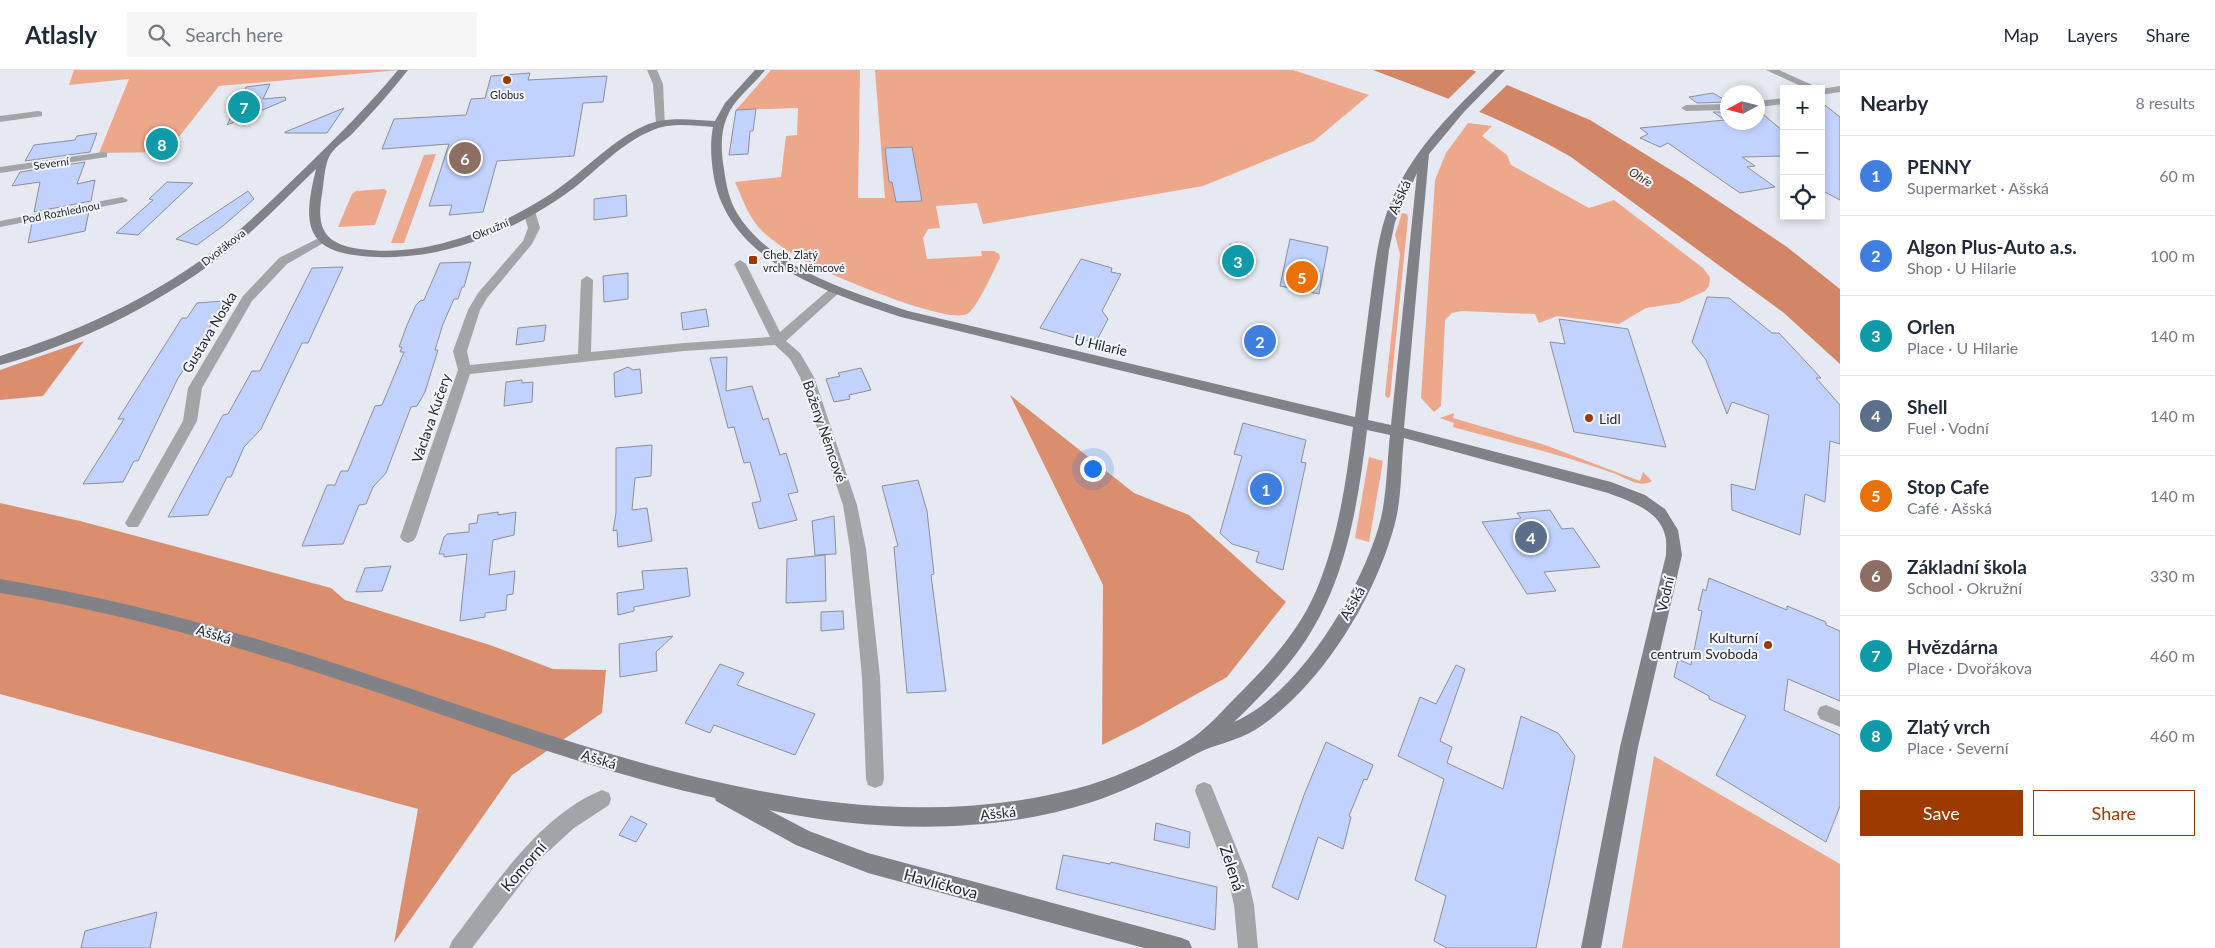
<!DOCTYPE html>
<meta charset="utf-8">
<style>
body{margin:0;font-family:Lato,sans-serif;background:#f6f6f7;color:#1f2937}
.controls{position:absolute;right:15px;top:15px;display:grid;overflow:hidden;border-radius:0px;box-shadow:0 2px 8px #0003}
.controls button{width:45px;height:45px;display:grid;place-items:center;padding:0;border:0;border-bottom:1px solid #e0e1e3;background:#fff;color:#1f2937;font:25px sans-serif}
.compass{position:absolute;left:1720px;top:15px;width:45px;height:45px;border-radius:50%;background:#fff;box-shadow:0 2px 8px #0003;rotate:263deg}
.you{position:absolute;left:1092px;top:398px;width:18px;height:18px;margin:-12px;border:4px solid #fff;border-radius:50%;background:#1a73e8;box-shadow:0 0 0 8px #1a73e833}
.badge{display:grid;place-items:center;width:32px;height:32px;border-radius:50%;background:#9d3a00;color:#fff;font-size:16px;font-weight:700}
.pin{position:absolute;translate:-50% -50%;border:2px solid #fff;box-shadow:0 1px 5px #0006}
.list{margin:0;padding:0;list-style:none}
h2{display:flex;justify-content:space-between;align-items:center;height:65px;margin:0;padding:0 20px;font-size:21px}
h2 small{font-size:16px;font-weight:400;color:#747a83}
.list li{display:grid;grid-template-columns:32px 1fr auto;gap:15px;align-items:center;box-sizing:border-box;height:80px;padding:0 20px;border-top:1px solid #e0e1e3}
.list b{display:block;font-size:19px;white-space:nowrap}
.list p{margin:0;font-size:16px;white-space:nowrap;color:#747a83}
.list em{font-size:16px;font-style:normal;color:#747a83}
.actions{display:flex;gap:10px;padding:15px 20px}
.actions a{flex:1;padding:11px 0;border:1px solid #9d3a00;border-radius:0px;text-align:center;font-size:18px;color:#9d3a00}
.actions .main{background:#9d3a00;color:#fff}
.icon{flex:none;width:28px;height:28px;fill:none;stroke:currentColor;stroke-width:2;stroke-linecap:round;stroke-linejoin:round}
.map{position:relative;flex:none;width:1840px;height:878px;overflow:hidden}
header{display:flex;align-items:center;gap:30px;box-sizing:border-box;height:70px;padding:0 25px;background:#fff;border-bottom:1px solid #e0e1e3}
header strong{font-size:24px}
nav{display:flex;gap:28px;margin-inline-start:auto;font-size:18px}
.search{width:350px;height:45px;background:#f6f6f7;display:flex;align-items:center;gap:12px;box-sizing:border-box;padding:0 18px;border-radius:0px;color:#747a83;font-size:19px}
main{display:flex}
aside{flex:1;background:#fff}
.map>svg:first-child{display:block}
.green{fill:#eda78a}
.forest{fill:#db8e6e}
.water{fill:#d28666}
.pier{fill:#e6e9f1}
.building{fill:#c2d2fe;stroke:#8c8f97}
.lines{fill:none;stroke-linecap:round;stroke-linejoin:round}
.street{fill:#a2a4a7;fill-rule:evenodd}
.secondary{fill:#808287;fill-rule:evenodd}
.poi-dot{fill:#9d3a00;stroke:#f3f6ff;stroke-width:2}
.labels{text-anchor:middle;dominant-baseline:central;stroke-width:4;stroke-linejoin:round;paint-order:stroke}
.far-poi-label{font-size:11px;fill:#26272a;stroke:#f3f6ff}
.far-street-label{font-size:11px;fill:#26272a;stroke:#f3f6ff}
.far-water-label{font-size:12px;font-style:italic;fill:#4e1d07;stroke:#f3f6ff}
.street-label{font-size:14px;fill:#26272a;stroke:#f3f6ff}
.poi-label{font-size:14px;fill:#26272a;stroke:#f3f6ff;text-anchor:start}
.near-street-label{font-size:16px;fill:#26272a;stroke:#f3f6ff}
</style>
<header>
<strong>Atlasly</strong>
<div class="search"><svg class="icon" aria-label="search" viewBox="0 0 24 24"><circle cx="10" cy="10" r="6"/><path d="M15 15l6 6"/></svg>Search here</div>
<nav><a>Map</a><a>Layers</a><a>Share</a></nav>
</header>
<main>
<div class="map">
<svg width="1840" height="878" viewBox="0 0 1840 878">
<rect width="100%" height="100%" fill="#e6e9f1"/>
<path class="green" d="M74,0H400L219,16L167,82L99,83L129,9L69,15Z
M771,0H860L858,128H885L875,0H1293L1369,25L1314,71L1203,116L983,154L977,133L936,136L940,158L928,159L923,168L927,189L982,186L981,181H994L999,184L1000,188C994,199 977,239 967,244C946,254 836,207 812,195C795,186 776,174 762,161C748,147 743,129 735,112L781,107L786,66L797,65L798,38L736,40Z
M1468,53L1492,56L1482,66L1507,85L1511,95L1589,138L1614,130L1703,198L1710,207L1709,216L1705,221L1679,233L1646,238L1619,254L1557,246L1539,253L1535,244L1462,241L1452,243L1445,250L1441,336L1434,342L1421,328L1435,110L1446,83Z
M436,84L404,173H391L424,85Z
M384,119L387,121L375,155L338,157L352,124L356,121Z
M1402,143L1407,144L1408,148L1390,327L1387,328L1385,325L1400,184L1395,165Z
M1454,343L1453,348L1545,375L1640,411L1643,402L1652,411C1639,419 1625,407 1613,403C1561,384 1506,372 1453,357L1454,353L1440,348Z
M1369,387L1383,391L1369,472L1355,468Z
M1654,686L1840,794V878H1622Z"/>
<path class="forest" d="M84,271L43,326L0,330V300Z
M1010,325L1134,423L1189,445L1286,532L1227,607L1140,656L1102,675L1103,515Z
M0,433L80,451L331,518L345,530L490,575L553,599L606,600L602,643L512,705L394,873L418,739L0,624Z"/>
<path class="water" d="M1373,0H1472L1590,50L1687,110L1787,177L1840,219V294L1784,243L1571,87C1509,51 1440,25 1373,0Z"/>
<path class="pier" d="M1478,0L1510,12L1476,45L1446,31Z"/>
<path class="building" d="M530,3L528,10L607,6L603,32L583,33L574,86L497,91L483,142L449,145L452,135L429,136L449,74L382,79L394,49L466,45L471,29L485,28L491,6Z
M270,14L263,29L285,27L286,30L227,55L239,31L243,30L246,17Z
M1713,23L1728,32L1697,33L1689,27Z
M1821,32L1840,47V130L1821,120Z
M344,38L327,63H285V62Z
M756,39L753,61H750L748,84L729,85L736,40Z
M1713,42H1728V52H1758V45H1764L1784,62V86L1742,87L1755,96L1747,97L1775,117L1740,123L1668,73L1660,77L1640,68L1648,64L1640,58L1725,50Z
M97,63L90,82L25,91L34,75L75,70L77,66Z
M912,77L922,131L896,132L892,112H889L885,78Z
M85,92L77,114L95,110L91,131L34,142L40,112L12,116L20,102Z
M167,112L193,113L138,165L116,163L153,130L149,129Z
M248,121L254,129L224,155L197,175L176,169Z
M626,125L627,146L594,150V129Z
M89,141L85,161L28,173L32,153Z
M1290,169L1328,177L1319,224L1280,216Z
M1230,174L1248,178L1241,201L1223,197Z
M1081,189L1112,198L1111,202L1121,204L1102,241L1108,249L1098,268L1085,271L1040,258Z
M471,192L464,217H462L458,229H454L443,254L435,280H438L425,322L417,336L411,337L386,403L373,417L366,434L359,435L343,474L302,476L327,415H335L341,401H348L375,336L382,335L404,282H400L402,277H399L407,255L416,235L420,231L424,230L440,193Z
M343,197L308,273H302L261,359L244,377L231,407H227L208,445L168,447L223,345L228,344L252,301H260L312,198Z
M628,203V229L604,232L603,206Z
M1707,227L1729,228L1772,263H1779L1821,308H1816L1840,335V374L1830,371L1825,432L1805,424L1800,465L1732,440L1731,414L1755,420L1769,345L1732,332L1727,344L1706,290L1692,272Z
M224,231L196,282L178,308L138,391H134L123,412L83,414L124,349H118L182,248H187L197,233Z
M706,239L709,256L683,260L681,243Z
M1559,249L1628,259L1666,377L1574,362L1550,272L1565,274Z
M546,255L544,271L516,275L518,258Z
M727,287L726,321L752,316L763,350L768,348L780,385L786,383L798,422L788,424L797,450L759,459L752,433L761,431L750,392L744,393L734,357L728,358L710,288Z
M628,297L633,300L640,299L642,323L615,327L614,303Z
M861,298L871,320L849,325L850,329L834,332L826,309L840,306L838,303Z
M522,310V313L533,312L532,332L504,336L506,312Z
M1243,353L1306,370L1301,392L1306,393L1283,500L1256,492L1259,482L1232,474L1220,463L1242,386L1234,384Z
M652,375L651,406L635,408L632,440L647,438L652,471L618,477L617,460L613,461L616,443V378Z
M918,410L927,441L934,504L931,505L946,621L907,623L894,477L898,476L882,416Z
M1550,440L1562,459L1573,458L1600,497L1544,502L1556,521L1527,524L1482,452L1521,448L1517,443Z
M498,442V445L516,442L514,465L493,470L489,505L515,501L513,524L507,525L506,540L485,543V547L460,551L467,484L444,487V484H439L444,467L447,464L469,462V454L477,453L478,445Z
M834,446L836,484L815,485L812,451Z
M825,485L826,531L786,533L787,489Z
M391,496L382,521L356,522L365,498Z
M687,498L690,526L634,537V541L618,545L617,523L644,519L642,501Z
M1709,508L1787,540V536L1826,552V555L1840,561V631L1788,609L1784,640L1840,665V736L1826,772L1716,705L1746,646L1709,629V626L1674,607L1678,589L1691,595L1702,541L1698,540L1703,519L1706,521Z
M843,541L844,559L821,561V542Z
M673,566L656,582L657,601L620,607L619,574Z
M720,594L744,603L737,615L815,644L795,685L714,655L710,663L685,653Z
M1456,595L1465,599L1440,671L1452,677L1447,693L1503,719L1521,646L1558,663L1575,686L1536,878H1447L1434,871L1446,826L1415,810L1444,709L1398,686L1420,627L1436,634Z
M1326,672L1373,695L1367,710L1364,709L1349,746L1351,747L1343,779L1318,767L1298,830L1272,817L1304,725Z
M631,746L647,754L636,772L619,765Z
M1156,753L1190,762L1189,778L1154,770Z
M1063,785L1110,794L1111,792L1217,817L1215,860L1056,819Z
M157,842L150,878H81L85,861Z"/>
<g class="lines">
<path class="street" d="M647,0H657L663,14L665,56L656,54L653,14Z
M1766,0H1779L1821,19H1807Z
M1840,16V22L1821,25V19Z
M1784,28V34L1758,37V31Z
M1728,34V40L1686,41L1681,38L1686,35Z
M38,41L42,42V46L0,52V46Z
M103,82L107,83V87L0,103V97Z
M122,127L128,130L126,132L0,157V151Z
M529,138L535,141L540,158L532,174L487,228L480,240L467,281L470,295L578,284L581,210L587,206L593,210L591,282L684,273L770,267L734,194L740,190L746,194L780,262L832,217L836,216L842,220L786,271L800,283L814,307L857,435L866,479L880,607L884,709L882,715L875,718L868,715L866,709L862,607L850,479L843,435L800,307L790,289L775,275L684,281L470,304L416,467L413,471L408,473L403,471L400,467L458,300L453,281L468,240L478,223L523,171L528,158L523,141Z
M323,166L327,167V171L287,194L252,231L202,318L197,351L138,457H128L125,453L183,351L188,318L243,226L279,188Z
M1826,635L1840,641V657L1820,649L1817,643L1820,637Z
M1204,712L1211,715L1247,804L1254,835L1258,878H1238L1234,835L1227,804L1195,721L1197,715Z
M602,720L609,723L611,729L609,735L574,758L540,789L472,878H449L452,871C493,818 538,746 602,720Z"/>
<path class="secondary" d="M398,0H408C391,22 372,43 353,63C346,70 333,78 329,87C324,98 324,113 322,124C316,158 324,174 360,179C426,188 491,161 546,127C580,106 607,73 644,56C666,46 691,50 715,51L725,33L755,0H765C753,16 734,29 727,47C720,63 721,82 724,99C726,114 729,130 737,143C769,197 851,222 908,241L1355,347C1360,308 1365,269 1370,231C1375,195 1378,160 1393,127C1415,77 1456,38 1495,0H1505L1464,42L1429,84L1404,358L1611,412L1645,425L1665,439L1678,460L1682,485L1638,677L1601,878H1581L1620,677L1666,485C1666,479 1667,471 1665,465C1659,440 1629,431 1608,423L1404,368C1401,394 1402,423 1396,449C1378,524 1321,618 1255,660C1237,671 1215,674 1196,684C1163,702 1129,720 1092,732C991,765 873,762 769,740L809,761L868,783L1182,868L1189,871L1192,878H1144L868,803L796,775L716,731L715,728C601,703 490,661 379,623C255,581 130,544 0,523V509C106,527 209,553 312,586C534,656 784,767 1021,730C1058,724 1094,716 1129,700C1150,691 1182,677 1199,663C1212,653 1223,640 1234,629C1266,597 1298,563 1316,521C1338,469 1346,413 1353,357L901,247C827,222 726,192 713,102C711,87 710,72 713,57C694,56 672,52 653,60C623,72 599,98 574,118C512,164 432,196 354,185C299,178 306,141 316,99C284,130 253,163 218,189C153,237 78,274 0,295V286C75,263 147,230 211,183C244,158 274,128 304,99C337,67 369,35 398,0ZM1417,103L1391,355L1368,350L1389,180L1395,152ZM1367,360L1390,365C1387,392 1387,422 1381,448C1365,514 1299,625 1234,652C1260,627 1286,600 1306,570C1347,507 1358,433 1367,360Z"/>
</g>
<g class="poi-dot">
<circle cx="507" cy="10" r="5"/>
<rect x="748" y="185" width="10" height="10" rx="2.5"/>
<circle cx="1589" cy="348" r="5"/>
<circle cx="1768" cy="575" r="5"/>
</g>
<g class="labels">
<g class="far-poi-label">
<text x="507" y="24">Globus</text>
<text x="763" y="184" text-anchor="start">Cheb, Zlatý<tspan x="763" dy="13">vrch B. Němcové</tspan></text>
</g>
<g class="far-street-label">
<text transform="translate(51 93) rotate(-8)">Severní</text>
<text transform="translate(61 142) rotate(-11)">Pod Rozhlednou</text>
<text transform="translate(490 159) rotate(-23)">Okružní</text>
<text transform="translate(223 177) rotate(-38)">Dvořákova</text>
</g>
<g class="far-water-label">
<text transform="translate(1641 107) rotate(32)">Ohře</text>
</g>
<g class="street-label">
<text transform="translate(1399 127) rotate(-66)">Ašská</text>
<text transform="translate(209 262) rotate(-59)">Gustava Noska</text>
<text transform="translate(1101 275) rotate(13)">U Hilarie</text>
<text transform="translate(431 348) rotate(-71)">Václava Kučery</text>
<text transform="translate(825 361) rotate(71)">Boženy Němcové</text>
<text transform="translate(1665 524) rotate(-77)">Vodní</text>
<text transform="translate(1352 533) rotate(-60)">Ašská</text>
<text transform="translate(214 564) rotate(17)">Ašská</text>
<text transform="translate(599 689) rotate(17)">Ašská</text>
<text transform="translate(998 743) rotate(-6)">Ašská</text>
</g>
<g class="poi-label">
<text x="1599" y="348">Lidl</text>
<text x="1758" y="567" text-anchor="end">Kulturní<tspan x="1758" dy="16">centrum Svoboda</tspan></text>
</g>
<g class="near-street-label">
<text transform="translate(523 796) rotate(-49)">Komorní</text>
<text transform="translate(1233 798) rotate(72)">Zelená</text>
<text transform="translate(941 813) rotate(15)">Havlíčkova</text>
</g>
</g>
</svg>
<div class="controls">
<button>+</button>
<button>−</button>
<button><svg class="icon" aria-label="locate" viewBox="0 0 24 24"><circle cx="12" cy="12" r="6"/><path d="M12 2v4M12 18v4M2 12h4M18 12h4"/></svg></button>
</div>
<svg class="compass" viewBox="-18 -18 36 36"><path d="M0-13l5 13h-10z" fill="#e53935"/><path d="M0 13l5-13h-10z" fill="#747a83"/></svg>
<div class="you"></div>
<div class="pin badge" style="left:1266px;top:419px;background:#3f7fe0">1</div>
<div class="pin badge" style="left:1260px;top:271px;background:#3f7fe0">2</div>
<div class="pin badge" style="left:1238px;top:191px;background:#0f9aa8">3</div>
<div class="pin badge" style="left:1531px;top:467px;background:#5c6f8a">4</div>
<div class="pin badge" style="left:1302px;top:207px;background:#e8710a">5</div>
<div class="pin badge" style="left:465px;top:88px;background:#8d6e63">6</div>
<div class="pin badge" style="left:244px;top:37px;background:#0f9aa8">7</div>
<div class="pin badge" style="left:162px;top:74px;background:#0f9aa8">8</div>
</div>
<aside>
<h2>Nearby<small>8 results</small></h2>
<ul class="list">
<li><span class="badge" style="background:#3f7fe0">1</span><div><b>PENNY</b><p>Supermarket · Ašská</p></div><em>60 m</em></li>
<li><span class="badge" style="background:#3f7fe0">2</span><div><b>Algon Plus-Auto a.s.</b><p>Shop · U Hilarie</p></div><em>100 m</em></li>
<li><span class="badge" style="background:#0f9aa8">3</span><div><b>Orlen</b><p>Place · U Hilarie</p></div><em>140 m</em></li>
<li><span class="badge" style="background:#5c6f8a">4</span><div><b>Shell</b><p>Fuel · Vodní</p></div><em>140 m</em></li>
<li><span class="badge" style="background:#e8710a">5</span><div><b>Stop Cafe</b><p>Café · Ašská</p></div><em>140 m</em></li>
<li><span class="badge" style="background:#8d6e63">6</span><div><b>Základní škola</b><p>School · Okružní</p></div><em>330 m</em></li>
<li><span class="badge" style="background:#0f9aa8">7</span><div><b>Hvězdárna</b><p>Place · Dvořákova</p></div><em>460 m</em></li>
<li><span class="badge" style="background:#0f9aa8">8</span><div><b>Zlatý vrch</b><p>Place · Severní</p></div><em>460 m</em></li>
</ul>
<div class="actions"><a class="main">Save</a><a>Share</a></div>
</aside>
</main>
